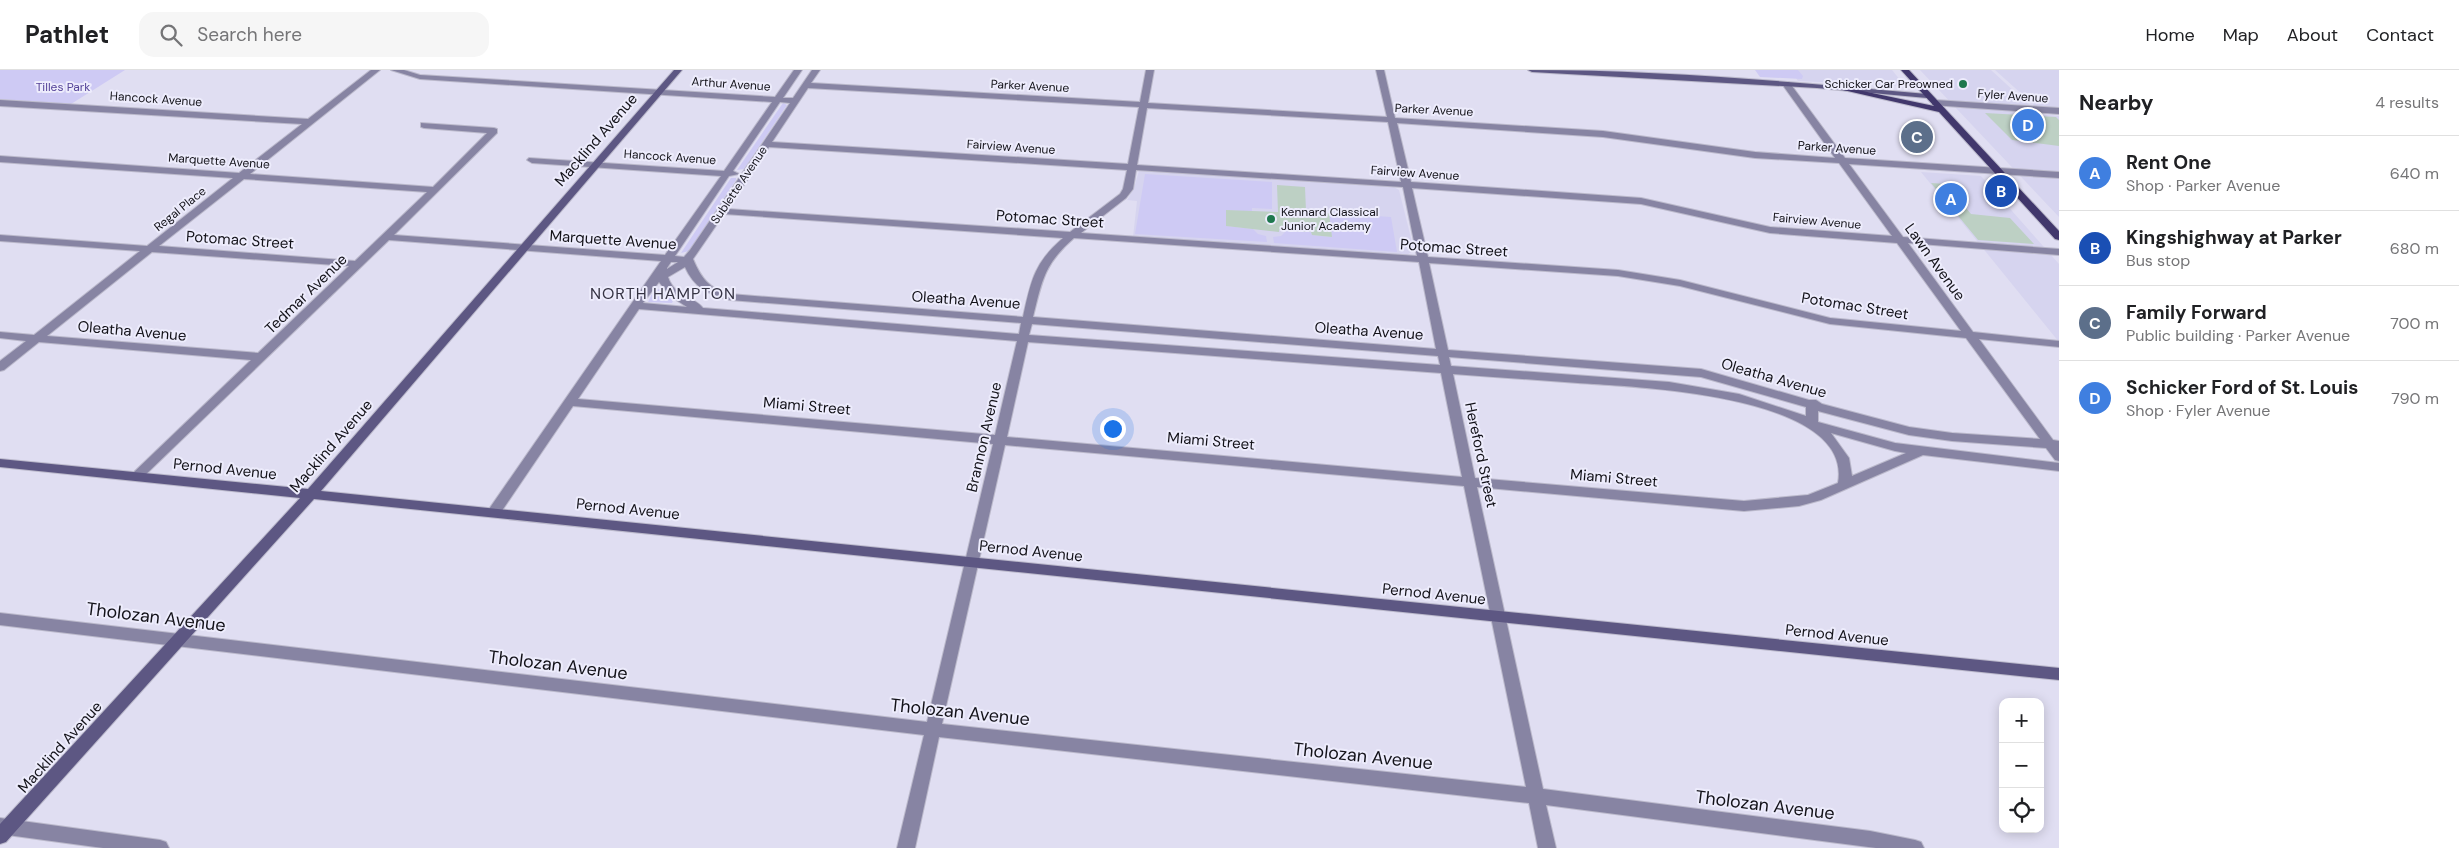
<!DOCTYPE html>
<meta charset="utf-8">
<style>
body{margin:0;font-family:"DM Sans",sans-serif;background:#f6f6f6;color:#202124}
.controls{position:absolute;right:15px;bottom:15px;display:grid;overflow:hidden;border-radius:10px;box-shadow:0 2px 12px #0003}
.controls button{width:45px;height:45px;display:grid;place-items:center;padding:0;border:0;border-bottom:1px solid #e0e0e0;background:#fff;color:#202124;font:25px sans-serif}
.you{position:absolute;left:1112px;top:358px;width:18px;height:18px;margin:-12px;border:4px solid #fff;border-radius:50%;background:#1a73e8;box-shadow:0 0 0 8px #1a73e833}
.badge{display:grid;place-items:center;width:32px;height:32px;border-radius:50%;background:#1e784d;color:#fff;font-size:16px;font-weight:700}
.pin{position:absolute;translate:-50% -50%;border:2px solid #fff;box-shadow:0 1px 5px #0006}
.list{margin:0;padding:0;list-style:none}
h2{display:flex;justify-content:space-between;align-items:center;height:65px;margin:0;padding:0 20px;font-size:21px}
h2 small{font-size:16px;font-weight:400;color:#757577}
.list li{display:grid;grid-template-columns:32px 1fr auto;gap:15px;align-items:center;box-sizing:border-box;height:75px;padding:0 20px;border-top:1px solid #e0e0e0}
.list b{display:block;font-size:19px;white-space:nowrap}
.list p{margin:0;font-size:16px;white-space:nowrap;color:#757577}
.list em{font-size:16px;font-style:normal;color:#757577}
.icon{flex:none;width:28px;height:28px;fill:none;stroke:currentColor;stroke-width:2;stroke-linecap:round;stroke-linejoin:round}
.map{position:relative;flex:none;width:2059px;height:778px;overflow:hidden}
header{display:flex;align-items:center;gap:30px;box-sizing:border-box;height:70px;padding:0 25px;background:#fff;border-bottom:1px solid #e0e0e0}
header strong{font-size:24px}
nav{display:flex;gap:28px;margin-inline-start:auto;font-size:18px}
.search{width:350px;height:45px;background:#f6f6f6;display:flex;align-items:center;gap:12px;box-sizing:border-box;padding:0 18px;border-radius:15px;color:#757577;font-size:19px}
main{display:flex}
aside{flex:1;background:#fff}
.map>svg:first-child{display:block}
.built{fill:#d6d4ef}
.green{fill:#cecaf4}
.building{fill:#bdd0c4}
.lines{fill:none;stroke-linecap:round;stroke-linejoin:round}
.street-casing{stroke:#bbb9cb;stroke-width:2}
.secondary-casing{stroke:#bbb9cb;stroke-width:2}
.primary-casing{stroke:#bbb9cb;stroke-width:2}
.street{fill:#8784a3;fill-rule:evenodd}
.secondary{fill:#5d5783;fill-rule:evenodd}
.primary{fill:#41376c;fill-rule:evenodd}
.poi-dot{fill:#1e784d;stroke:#edecfc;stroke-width:2}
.labels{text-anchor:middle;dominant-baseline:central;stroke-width:4;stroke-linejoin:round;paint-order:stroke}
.far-street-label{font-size:12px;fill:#121118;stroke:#edecfc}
.far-poi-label{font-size:12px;fill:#121118;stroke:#edecfc;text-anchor:end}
.far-park-label{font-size:12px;fill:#554398;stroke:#edecfc}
.street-label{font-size:15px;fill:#121118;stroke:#edecfc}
.neighbourhood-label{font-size:16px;letter-spacing:1px;fill:#353343;stroke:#edecfc}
.near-street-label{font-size:18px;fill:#121118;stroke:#edecfc}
</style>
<header>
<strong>Pathlet</strong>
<div class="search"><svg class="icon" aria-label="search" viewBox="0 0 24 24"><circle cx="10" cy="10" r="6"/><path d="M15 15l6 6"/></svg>Search here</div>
<nav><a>Home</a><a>Map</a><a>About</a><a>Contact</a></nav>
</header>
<main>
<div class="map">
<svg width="2059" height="778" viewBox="0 0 2059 778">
<rect width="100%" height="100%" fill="#e0def2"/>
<path class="built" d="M1790,0H1892L1905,16L1798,11Z
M1920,0H1991L2039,44L2059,46V147Z
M1995,0H2059V38L2035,36Z
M1139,101L1392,116L1399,120L1414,180L1407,185L1133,167L1137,131L1127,130L1134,118Z
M1921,102L1981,106L2059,194V272Z"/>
<path class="green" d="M0,0H125L71,34L0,29Z
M1755,0H1798L1803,6L1802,9L1760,7Z
M783,33L787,35L744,99L737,100Z
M1145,104L1272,112V139L1252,138V142L1226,140V156L1253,159L1258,164L1266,166L1267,172L1135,164Z
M731,108H736V110L689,181L681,183Z
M1329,143L1391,147L1397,182L1274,173L1273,167L1281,166L1286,161L1311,162L1312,165L1331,167Z
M660,219L673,231L672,233L648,232L654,220Z"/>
<path class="building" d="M1985,43L2056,47L2059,50V76L2012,70Z
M1931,113L1946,114L1971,144L2010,148L2034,174L1978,170Z
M1277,115L1305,117L1306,141L1329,143L1332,167L1312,165L1311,162L1279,160V162L1226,156V140L1278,142Z"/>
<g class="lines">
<defs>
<path id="street" d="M371,0H380L250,104L433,117L487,63L424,58L421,57V53L494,58L497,59V63L394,165L665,185L721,106L532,93L527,90L529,88L724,101L772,32L420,9L391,0H404L420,5L775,27L794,0H802L783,28H793L812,0H820L811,13L1140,32L1146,0H1154L1148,33L1387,47L1376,0H1384L1395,48L1603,61L1755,82L1835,88L1782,14L1786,12H1789L1845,88L2059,102V108L1849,94L1903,167L2059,179V185L1908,173L1973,262L2059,271V277L1979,269L2053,370L2059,371V391L2055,390L2046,378L1952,371L1909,365L1818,341V352L1895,373L2059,393V401L1923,385L1821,430L1799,436L1744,441L1477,417L1543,719L1870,761L1915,770L1921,772L1924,778H1876L1546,735L1556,778H1538L1529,733L939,667L915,778H897L924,665L0,555V543L927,652L993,374L573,336L499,445H489L487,442L661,191L389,170L141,409H133L131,406L133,403L251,290L39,272L4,300L0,301V291L26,271L0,268V262L34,265L140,181L0,171V165L147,176L233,108L0,92V86L239,103L302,54L0,36V30L308,49ZM808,18L1139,37L1128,94L772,72ZM780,32L790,33L690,180L684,187L675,186L729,106L739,104L733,101ZM1147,38L1388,52L1401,112L1137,95ZM1397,53L1603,67L1755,88L1839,93L1892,166L1770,157L1641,128L1411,112ZM769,77L1127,100L1123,119L1120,124L1070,162L728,139ZM1136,100L1403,117L1417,186L1081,163L1126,128L1133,119ZM244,109L427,122L355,191L159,176ZM1412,118L1641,134L1770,163L1897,173L1961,261L1830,248L1680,210L1618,200L1428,187ZM724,144L1063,168C1034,193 1031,211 1023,247L730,224C709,219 701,208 693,189ZM1074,168L1419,192L1436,279L1033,247C1042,211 1044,194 1074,168ZM152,182L349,196L258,283L47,266ZM671,192H678L667,199V198ZM1429,193L1618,206L1680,216L1830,254L1966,268L2040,369L1952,363L1909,357L1822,334L1816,330H1809L1701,299L1448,280ZM685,197C694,217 708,225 730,230L1021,253L1019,264L703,238C694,226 675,228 668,207ZM659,212L670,226L687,237L643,233ZM639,239L1017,271L995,365L578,329ZM1032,254L1438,286L1440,295L1029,265ZM1028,272L1441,303L1462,407L1007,367ZM1449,287L1701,307L1806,337V346L1739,324L1669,312L1451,296ZM1453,304C1495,307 1536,310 1578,313C1634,317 1854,324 1838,413L1808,425L1744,431L1475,408ZM1831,363L1895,381L1906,383L1852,406L1849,388ZM1005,375L1464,416L1526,717L942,654Z
M1935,30L2059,38V44L1932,35V31Z
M0,748L160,770L166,772L169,778H103L0,764Z"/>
<path id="secondary" d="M674,0H682L321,421L2059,598V610L314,429L6,772L0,774V754L300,428L0,397V389L308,419Z
M1528,0C1661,0 1795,12 1927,24L1931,26L1927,28L1817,18L1532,2Z"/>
<path id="primary" d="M1901,0H1909L2059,161V170L2055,169L1939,42L1830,17L1834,15L1934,36Z"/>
</defs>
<use href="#street" class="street-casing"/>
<use href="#secondary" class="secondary-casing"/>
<use href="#primary" class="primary-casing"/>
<use href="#street" class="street"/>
<use href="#secondary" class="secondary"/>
<use href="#primary" class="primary"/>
</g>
<g class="poi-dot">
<circle cx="1963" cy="14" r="5"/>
<circle cx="1271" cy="149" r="5"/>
</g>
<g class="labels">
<g class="far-street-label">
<text transform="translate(731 14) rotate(4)">Arthur Avenue</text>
<text transform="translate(1030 16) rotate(3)">Parker Avenue</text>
<text transform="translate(2013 26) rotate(4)">Fyler Avenue</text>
<text transform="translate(156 29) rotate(4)">Hancock Avenue</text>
<text transform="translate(1434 40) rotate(3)">Parker Avenue</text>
<text transform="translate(1011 77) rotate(4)">Fairview Avenue</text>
<text transform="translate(1837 78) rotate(4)">Parker Avenue</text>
<text transform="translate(670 87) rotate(4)">Hancock Avenue</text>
<text transform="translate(219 91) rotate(4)">Marquette Avenue</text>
<text transform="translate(1415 103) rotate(4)">Fairview Avenue</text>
<text transform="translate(739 115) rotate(-56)">Sublette Avenue</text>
<text transform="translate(180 139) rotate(-39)">Regal Place</text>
<text transform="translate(1817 151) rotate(5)">Fairview Avenue</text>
</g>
<g class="far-poi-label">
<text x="1953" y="14">Schicker Car Preowned</text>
<text x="1281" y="142" text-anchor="start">Kennard Classical<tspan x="1281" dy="14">Junior Academy</tspan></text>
</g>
<g class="far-park-label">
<text x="63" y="17">Tilles Park</text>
</g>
<g class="street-label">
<text transform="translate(596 70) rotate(-49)">Macklind Avenue</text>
<text transform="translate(1050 149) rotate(4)">Potomac Street</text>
<text transform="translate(240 170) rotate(4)">Potomac Street</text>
<text transform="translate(613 170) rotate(4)">Marquette Avenue</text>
<text transform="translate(1454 178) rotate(4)">Potomac Street</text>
<text transform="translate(1935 192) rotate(54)">Lawn Avenue</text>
<text transform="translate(306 224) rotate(-44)">Tedmar Avenue</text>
<text transform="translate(966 230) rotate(4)">Oleatha Avenue</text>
<text transform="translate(1855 236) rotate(9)">Potomac Street</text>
<text transform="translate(132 261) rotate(5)">Oleatha Avenue</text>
<text transform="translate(1369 261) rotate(4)">Oleatha Avenue</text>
<text transform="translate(1774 308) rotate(16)">Oleatha Avenue</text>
<text transform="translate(807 336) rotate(5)">Miami Street</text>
<text transform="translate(984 367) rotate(-77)">Brannon Avenue</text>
<text transform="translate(1211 371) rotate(5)">Miami Street</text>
<text transform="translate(331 376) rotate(-49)">Macklind Avenue</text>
<text transform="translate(1481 385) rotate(78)">Hereford Street</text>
<text transform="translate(225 399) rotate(6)">Pernod Avenue</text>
<text transform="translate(1614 408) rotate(5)">Miami Street</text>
<text transform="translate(628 439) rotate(6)">Pernod Avenue</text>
<text transform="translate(1031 481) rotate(6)">Pernod Avenue</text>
<text transform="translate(1434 524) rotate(6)">Pernod Avenue</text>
<text transform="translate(1837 565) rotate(6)">Pernod Avenue</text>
<text transform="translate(60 677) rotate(-48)">Macklind Avenue</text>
</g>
<g class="neighbourhood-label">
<text x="663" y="223">NORTH HAMPTON</text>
</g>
<g class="near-street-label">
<text transform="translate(156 547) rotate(7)">Tholozan Avenue</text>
<text transform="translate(558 595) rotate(7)">Tholozan Avenue</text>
<text transform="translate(960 642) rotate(6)">Tholozan Avenue</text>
<text transform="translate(1363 686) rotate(6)">Tholozan Avenue</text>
<text transform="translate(1765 735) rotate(7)">Tholozan Avenue</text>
</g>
</g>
</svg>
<div class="controls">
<button>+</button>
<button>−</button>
<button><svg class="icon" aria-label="locate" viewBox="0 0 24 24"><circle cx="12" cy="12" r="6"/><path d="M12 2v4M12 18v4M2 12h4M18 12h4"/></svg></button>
</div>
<div class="you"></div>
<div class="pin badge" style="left:1951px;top:129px;background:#3f7fe0">A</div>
<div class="pin badge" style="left:2001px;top:121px;background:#1a4fb4">B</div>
<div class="pin badge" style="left:1917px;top:67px;background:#5c6f8a">C</div>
<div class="pin badge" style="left:2028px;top:55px;background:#3f7fe0">D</div>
</div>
<aside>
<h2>Nearby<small>4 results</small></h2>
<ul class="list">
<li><span class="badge" style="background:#3f7fe0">A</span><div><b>Rent One</b><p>Shop · Parker Avenue</p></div><em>640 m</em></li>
<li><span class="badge" style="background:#1a4fb4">B</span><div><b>Kingshighway at Parker</b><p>Bus stop</p></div><em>680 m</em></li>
<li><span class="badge" style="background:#5c6f8a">C</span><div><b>Family Forward</b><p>Public building · Parker Avenue</p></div><em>700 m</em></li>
<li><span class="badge" style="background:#3f7fe0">D</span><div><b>Schicker Ford of St. Louis</b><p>Shop · Fyler Avenue</p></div><em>790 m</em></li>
</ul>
</aside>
</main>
